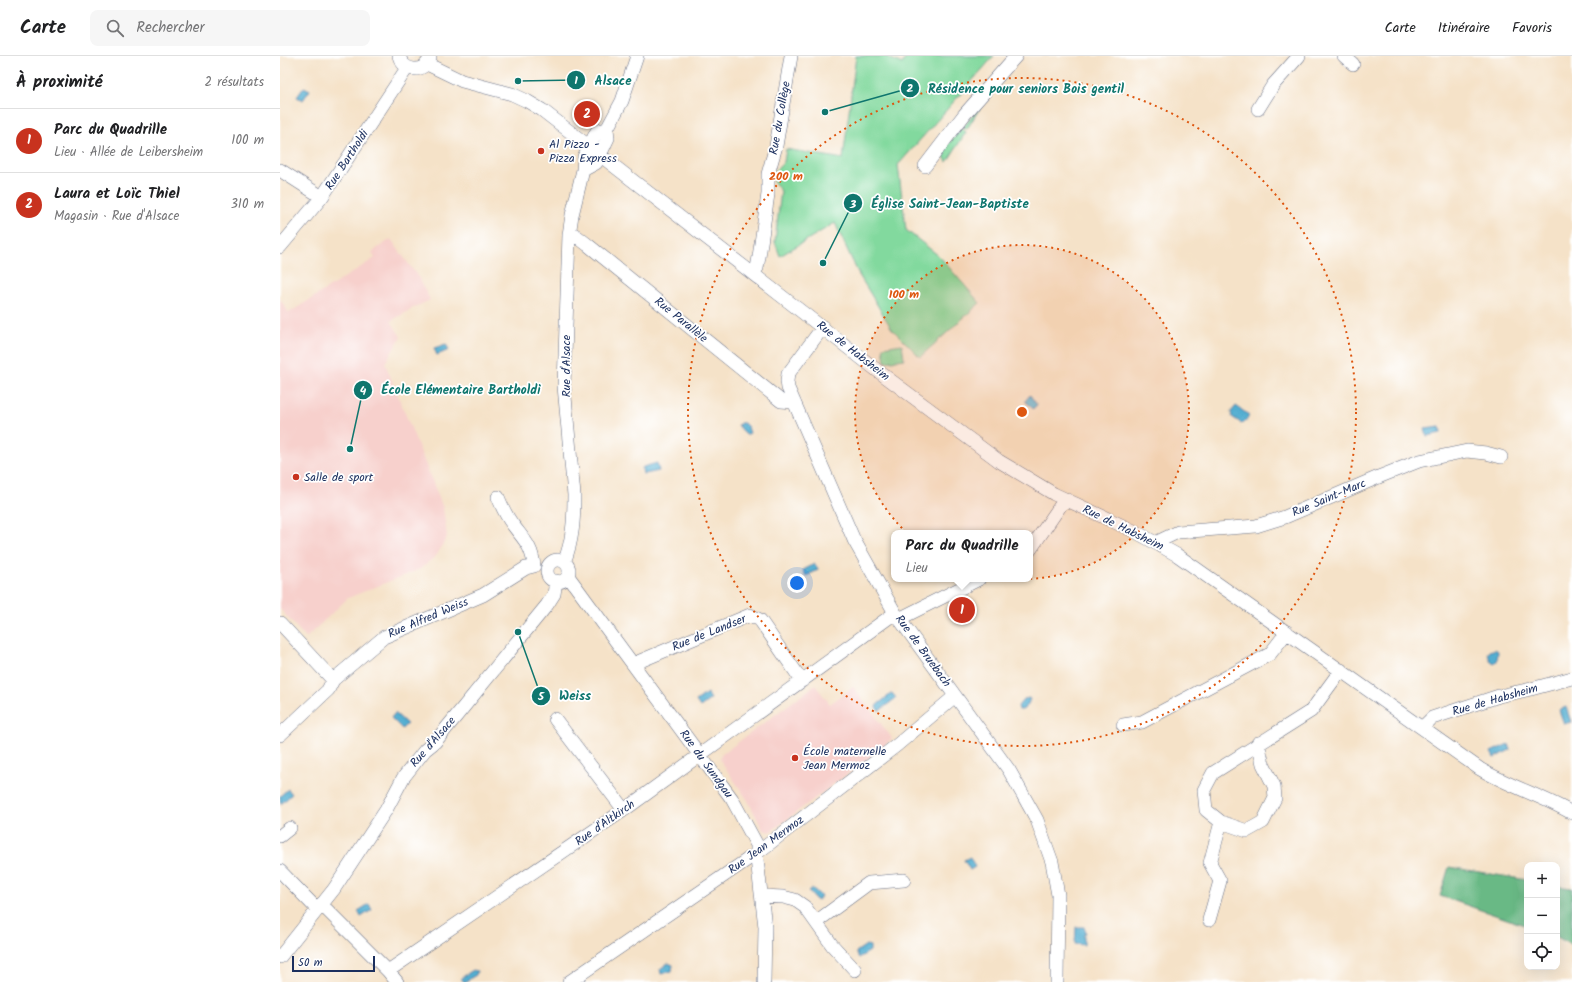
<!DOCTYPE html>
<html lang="fr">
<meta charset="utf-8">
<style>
body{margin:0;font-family:Kalam,sans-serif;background:#f6f6f6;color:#202124}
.controls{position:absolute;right:12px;bottom:12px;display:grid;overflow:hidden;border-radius:8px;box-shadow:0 4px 16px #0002}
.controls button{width:36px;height:36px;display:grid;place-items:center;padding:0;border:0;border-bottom:1px solid #e0e0e0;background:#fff;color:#202124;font:20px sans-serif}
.scale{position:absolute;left:12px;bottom:10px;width:83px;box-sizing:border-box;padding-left:4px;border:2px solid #1b2f5e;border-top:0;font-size:11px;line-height:14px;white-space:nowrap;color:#1b2f5e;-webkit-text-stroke:3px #fff;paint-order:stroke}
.you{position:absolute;left:517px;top:527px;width:14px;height:14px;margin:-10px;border:3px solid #fff;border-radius:50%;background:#1a73e8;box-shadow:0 0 0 6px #1a73e833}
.badge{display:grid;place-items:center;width:26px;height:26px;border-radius:50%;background:#c8321e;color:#fff;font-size:13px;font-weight:700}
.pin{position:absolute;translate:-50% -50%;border:2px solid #fff;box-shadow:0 1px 4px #0006}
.popup{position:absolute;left:611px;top:474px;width:142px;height:52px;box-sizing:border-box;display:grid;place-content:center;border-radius:8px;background:#fff;filter:drop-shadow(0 1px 3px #0005);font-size:13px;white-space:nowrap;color:#757577}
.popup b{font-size:15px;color:#202124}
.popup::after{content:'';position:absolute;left:50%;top:100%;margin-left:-8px;border:8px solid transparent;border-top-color:#fff}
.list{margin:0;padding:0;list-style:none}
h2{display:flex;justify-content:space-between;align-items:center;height:52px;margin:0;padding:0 16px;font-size:17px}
h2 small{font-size:13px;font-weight:400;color:#757577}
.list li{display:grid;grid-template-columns:26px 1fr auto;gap:12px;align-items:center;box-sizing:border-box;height:64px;padding:0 16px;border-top:1px solid #e0e0e0}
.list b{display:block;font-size:15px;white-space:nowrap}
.list p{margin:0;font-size:13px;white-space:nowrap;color:#757577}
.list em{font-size:13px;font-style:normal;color:#757577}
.icon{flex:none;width:22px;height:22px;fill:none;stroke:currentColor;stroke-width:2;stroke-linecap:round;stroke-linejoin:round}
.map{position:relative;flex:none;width:1292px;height:926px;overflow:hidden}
header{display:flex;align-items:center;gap:24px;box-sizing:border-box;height:56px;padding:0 20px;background:#fff;border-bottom:1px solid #e0e0e0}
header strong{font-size:19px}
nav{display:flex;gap:22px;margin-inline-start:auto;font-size:14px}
.search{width:280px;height:36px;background:#f6f6f6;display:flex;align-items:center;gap:10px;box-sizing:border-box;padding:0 14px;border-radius:8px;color:#757577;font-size:15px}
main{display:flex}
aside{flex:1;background:#fff}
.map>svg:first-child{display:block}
.built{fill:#f7d0cc}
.green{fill:#82d99e;stroke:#4e847e}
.forest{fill:#69b985;stroke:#427472}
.water{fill:#52add0;stroke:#366e97}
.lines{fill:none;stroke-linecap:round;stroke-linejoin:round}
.street-casing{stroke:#676e83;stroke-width:14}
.street{stroke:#fff;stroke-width:13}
.ring{fill:none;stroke:#de5710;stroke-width:2;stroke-dasharray:2 4}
.poi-dot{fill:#c8321e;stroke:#fff;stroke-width:1.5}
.labels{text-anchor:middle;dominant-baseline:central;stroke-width:3.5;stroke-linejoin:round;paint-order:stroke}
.street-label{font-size:12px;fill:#1b2f5e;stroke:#fff}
.poi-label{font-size:12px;fill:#1b2f5e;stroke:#fff;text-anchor:start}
.centre{fill:#de5710;stroke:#fff;stroke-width:2}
.ring-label{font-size:12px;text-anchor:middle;font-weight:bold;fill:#de5710;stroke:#fff;stroke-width:3.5;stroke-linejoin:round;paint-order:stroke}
.leader{fill:none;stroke:#0f766e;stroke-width:1.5}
.callout-dot{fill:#0f766e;stroke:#fff;stroke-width:1.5}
.mark-label{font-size:12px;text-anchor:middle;font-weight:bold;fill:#fff}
.callout-label{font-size:13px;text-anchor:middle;font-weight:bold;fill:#0f766e;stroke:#fff;stroke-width:3.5;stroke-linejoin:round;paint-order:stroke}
</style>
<header>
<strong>Carte</strong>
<div class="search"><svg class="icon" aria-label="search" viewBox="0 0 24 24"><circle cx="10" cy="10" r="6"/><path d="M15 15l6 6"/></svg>Rechercher</div>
<nav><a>Carte</a><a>Itinéraire</a><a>Favoris</a></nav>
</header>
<main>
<aside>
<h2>À proximité<small>2 résultats</small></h2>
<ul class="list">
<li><span class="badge">1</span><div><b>Parc du Quadrille</b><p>Lieu · Allée de Leibersheim</p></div><em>100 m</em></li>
<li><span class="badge">2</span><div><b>Laura et Loïc Thiel</b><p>Magasin · Rue d'Alsace</p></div><em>310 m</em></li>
</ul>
</aside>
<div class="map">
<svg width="1292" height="926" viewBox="0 0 1292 926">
<rect width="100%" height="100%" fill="#fff"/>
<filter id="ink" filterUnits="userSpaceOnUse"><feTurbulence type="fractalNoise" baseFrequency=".025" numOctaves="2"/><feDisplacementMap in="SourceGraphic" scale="8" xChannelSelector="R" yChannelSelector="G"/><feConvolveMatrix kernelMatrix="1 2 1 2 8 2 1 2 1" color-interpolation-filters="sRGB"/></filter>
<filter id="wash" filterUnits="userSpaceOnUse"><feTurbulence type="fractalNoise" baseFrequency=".012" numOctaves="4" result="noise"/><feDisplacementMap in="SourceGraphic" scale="16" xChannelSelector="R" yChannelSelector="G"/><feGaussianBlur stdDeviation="0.9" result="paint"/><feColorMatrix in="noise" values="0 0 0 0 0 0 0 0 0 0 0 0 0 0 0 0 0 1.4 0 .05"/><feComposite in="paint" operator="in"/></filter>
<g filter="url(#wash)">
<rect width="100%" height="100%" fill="#f5e2c8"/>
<path class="built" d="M111,183L140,224L150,244L131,253L111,265L121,281L105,307L163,452L167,480L157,499L140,513L68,542L26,582L0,553V243L9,257L95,202L92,196Z
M535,629L550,648L573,631L612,682L602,692L490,776L483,774L467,743L440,704L441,699Z"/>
<path class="green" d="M576,0H605L622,8L627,0H714L618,109L626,174L659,200L700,247L640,301L612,273L579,219L555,167L500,200L495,186L501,135L494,126V116L504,106L506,93L563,103Z
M701,50L687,73L683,71Z
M681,72L686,76L667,106L662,96Z
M622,288L624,303L605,306L603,291Z"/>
<path class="forest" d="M1169,811L1247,824V870L1160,840Z
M1277,830L1292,832V889L1277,881Z"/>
<path class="water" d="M24,31L30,34L23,44L17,41Z
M166,288L169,294L157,299L154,292Z
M750,339L757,349L753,353L745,345Z
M956,350L969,359L965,366L961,367L952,361L951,356Z
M460,367H464L468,371L470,377L466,379L458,369Z
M1160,371L1161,377L1147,380L1145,373Z
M377,407L379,415L365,418H363L362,413L363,411Z
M535,508L538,514L526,520L523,514Z
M1215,593L1218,595L1217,605L1214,608L1210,605L1208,598L1210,595Z
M427,637L431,643L420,651L416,645Z
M612,637L616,642L599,655L596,651L597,649Z
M749,642L750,643C748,648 746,655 739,654L738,650L744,643Z
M1286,651L1291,666L1284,668L1279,654Z
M115,657L127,668L122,673L111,662Z
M1228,688L1230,694L1214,702L1211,696Z
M8,733L12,738L1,748L0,740Z
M690,801L695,811L690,814L684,804Z
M532,832L541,840L538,845L535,843L528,835Z
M89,848L92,854L81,861L78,855Z
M796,871H804L806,877L804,878V889L795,888Z
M586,889L590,890V895L579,902L576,896Z
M388,907L393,909L392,915L381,918L380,913Z
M193,914L197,915L196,919L184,926L181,922Z"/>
</g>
<g filter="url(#ink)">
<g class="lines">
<defs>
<path id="street" d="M119,0C124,16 143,18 150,2
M1064,0L1073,8
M147,8L182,25L232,38L247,45L262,54L598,315L719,405L774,438L856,476L897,499L1200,713C1229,730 1262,740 1292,757
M978,53L993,29L1019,0
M645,110L684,59L736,0
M0,114L42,141
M303,114L316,107L320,99L328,82L327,73L342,45L357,0
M289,179H295L308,189L501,345L514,346
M0,191L42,141L127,12
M473,217L477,212L479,201L488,138V118L496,90L511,0
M543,271L508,318L507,325L508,332L574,484L615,557L729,714L757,764L772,806L778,839L777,926
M875,487L898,476L976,470L1005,461L1101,420L1139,405L1187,395L1206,397L1221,401
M750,494L785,443
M267 515a11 11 0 1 1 22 0a11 11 0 1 1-22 0Z
M284,506C293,485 294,462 294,439L284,330L289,179L292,159L303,114L304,101L317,75L327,73
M288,520L452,743L477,789V803L485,871L484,926
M619,563L699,523
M0,567L53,624
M353,608L470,559L480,564L522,625
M275,663L344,754
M843,669L862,666L990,598L1007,576
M1142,672L1152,662L1219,640L1251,633L1292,622
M0,679L48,634L53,624L104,581L203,539L246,512L254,510C252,490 244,484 233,469C226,460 222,451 218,441
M941,766L967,775L983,766L995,742L994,730L983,708L978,687
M0,780L10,772
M0,815L37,853
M482,840L503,841L515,844L525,851L552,889L575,914
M41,848L108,915L344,754L615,557
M929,864L940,825L930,807L941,766L926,754L924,734L933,717L1031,655L1061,614
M536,866L589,827L624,824
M0,901L54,833L106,754L123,722L145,694L155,686L267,549L274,538L276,525
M108,915L117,926
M289,926L477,797L617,689L675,640"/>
</defs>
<use href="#street" class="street-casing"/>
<use href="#street" class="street"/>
</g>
</g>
<circle cx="742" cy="356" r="167" fill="#de5710" fill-opacity=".12"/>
<g class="ring">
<circle cx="742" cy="356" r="167"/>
<circle cx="742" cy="356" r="334"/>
</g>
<g class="poi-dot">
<circle cx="261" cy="95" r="4"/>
<circle cx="16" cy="421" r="4"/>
<circle cx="515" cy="702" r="4"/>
</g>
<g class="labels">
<g class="street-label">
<text transform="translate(500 62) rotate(-80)">Rue du Collège</text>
<text transform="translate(67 104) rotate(-57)">Rue Bartholdi</text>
<text transform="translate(401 264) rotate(39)">Rue Parallèle</text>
<text transform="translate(573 295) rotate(38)">Rue de Habsheim</text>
<text transform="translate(286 310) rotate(-90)">Rue d'Alsace</text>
<text transform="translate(1049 442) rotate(-23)">Rue Saint-Marc</text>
<text transform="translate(843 472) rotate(26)">Rue de Habsheim</text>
<text transform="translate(148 562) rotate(-23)">Rue Alfred Weiss</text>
<text transform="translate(429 577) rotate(-22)">Rue de Landser</text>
<text transform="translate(643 595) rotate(54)">Rue de Bruebach</text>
<text transform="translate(1215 644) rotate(-16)">Rue de Habsheim</text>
<text transform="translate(153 686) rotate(-49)">Rue d'Alsace</text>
<text transform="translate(426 708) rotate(54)">Rue du Sundgau</text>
<text transform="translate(325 767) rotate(-35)">Rue d'Altkirch</text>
<text transform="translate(486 789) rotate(-36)">Rue Jean Mermoz</text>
</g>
<g class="poi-label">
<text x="269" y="88">Al Pizzo -<tspan x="269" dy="14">Pizza Express</tspan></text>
<text x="24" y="421">Salle de sport</text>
<text x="523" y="695">École maternelle<tspan x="523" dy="14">Jean Mermoz</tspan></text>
</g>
</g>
<circle cx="742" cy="356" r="6" class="centre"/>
<g class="ring-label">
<text x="506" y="124">200 m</text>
<text x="624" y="242">100 m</text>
</g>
<path class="leader" d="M238 25L296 24M545 56L630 32M543 207L573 147M70 393L83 334M238 576L261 640"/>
<g class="callout-dot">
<circle cx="238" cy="25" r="4"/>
<circle cx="545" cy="56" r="4"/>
<circle cx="543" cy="207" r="4"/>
<circle cx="70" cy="393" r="4"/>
<circle cx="238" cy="576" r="4"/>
<circle cx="296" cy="24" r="10"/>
<circle cx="630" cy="32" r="10"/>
<circle cx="573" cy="147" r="10"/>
<circle cx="83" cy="334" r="10"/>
<circle cx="261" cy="640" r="10"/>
</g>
<g class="mark-label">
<text x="296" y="28">1</text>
<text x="630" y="36">2</text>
<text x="573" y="152">3</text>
<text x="83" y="338">4</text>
<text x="261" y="644">5</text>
</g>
<g class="callout-label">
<text x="333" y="29">Alsace</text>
<text x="746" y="37">Résidence pour seniors Bois gentil</text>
<text x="670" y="152">Église Saint-Jean-Baptiste</text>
<text x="181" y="338">École Elémentaire Bartholdi</text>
<text x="295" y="644">Weiss</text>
</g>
</svg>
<div class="controls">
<button>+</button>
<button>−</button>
<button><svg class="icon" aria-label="locate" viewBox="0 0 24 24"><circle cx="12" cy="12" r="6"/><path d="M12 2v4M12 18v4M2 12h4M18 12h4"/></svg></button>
</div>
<div class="scale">50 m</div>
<div class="you"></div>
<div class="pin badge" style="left:682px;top:554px">1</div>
<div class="popup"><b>Parc du Quadrille</b>Lieu</div>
<div class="pin badge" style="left:307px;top:58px">2</div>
</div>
</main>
